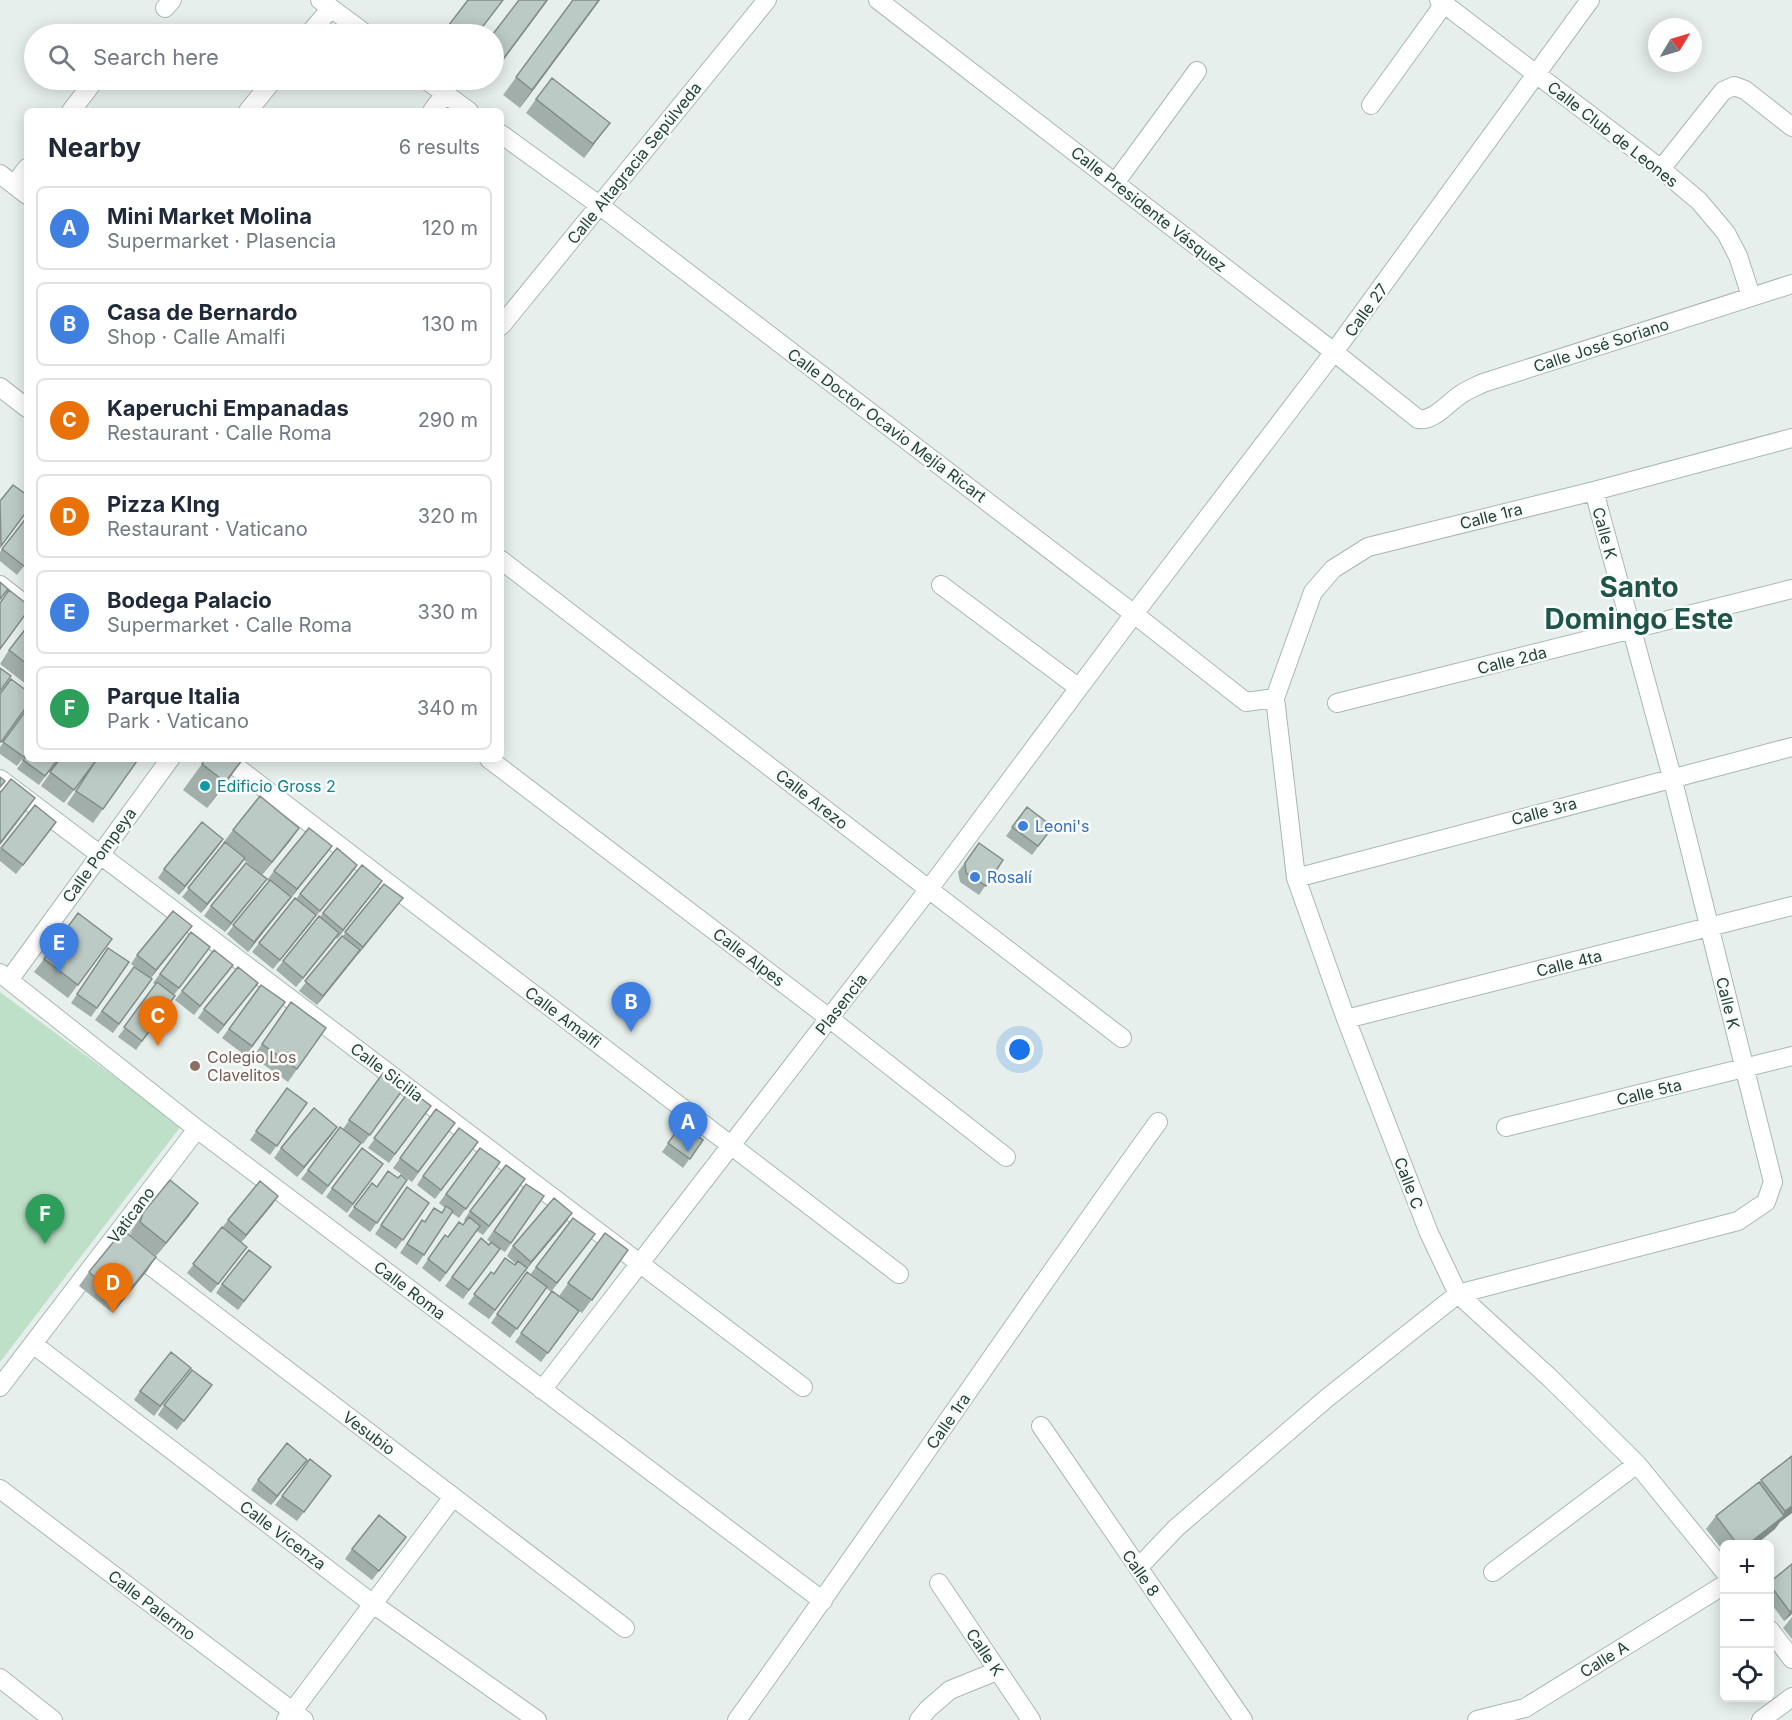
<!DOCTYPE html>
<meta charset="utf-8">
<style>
body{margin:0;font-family:Inter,sans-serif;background:#f2f2f3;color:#1f2937}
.controls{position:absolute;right:18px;bottom:18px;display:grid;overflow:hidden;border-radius:9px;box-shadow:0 3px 15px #0003}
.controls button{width:54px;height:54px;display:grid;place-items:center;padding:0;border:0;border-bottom:2px solid #e0e1e3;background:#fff;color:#1f2937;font:30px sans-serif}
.compass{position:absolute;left:1648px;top:18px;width:54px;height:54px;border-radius:50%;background:#fff;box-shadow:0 3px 15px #0003;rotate:52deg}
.you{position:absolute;left:1020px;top:1050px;width:21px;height:21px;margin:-15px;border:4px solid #fff;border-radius:50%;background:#1a73e8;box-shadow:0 0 0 9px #1a73e833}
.badge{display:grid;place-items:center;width:39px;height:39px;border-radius:50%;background:#7c3aed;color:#fff;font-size:20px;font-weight:700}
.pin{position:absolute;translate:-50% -50px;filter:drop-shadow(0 2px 3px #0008)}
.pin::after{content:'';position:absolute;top:32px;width:21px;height:18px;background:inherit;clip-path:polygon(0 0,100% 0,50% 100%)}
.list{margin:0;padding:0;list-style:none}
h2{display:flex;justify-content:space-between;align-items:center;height:78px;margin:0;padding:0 24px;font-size:26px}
h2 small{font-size:20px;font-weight:400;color:#747a83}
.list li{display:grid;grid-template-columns:39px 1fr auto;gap:18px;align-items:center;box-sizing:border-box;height:84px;margin:0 12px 12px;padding:0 12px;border:2px solid #e0e1e3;border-radius:9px}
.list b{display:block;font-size:22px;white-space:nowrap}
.list p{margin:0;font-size:20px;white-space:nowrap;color:#747a83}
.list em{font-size:20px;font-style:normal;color:#747a83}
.icon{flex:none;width:33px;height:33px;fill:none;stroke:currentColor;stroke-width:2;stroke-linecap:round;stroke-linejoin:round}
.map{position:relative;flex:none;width:1792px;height:1720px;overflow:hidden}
.search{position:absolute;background:#fff;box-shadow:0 3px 15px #0003;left:24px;top:24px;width:480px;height:66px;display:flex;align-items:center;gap:15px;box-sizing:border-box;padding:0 21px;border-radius:33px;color:#747a83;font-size:22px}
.panel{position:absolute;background:#fff;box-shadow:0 3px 15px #0003;left:24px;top:108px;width:480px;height:654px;border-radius:9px}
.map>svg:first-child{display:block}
.park{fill:#bfe0c8}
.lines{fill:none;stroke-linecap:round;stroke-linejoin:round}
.minor-casing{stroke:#a8b8b2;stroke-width:20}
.minor{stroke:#fff;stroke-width:18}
.wall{fill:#a1aea9}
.shaded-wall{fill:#838d89}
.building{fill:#bbcac4;stroke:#838d89;stroke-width:1.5}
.culture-dot{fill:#0f9aa8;stroke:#f7fbf9;stroke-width:2}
.shop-dot{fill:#3f7fe0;stroke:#f7fbf9;stroke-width:2}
.education-dot{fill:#8d6e63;stroke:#f7fbf9;stroke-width:2}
.labels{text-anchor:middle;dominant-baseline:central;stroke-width:5;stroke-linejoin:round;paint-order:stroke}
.street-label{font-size:16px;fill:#24423a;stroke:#f7fbf9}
.culture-label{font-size:16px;fill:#0d838f;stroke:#f7fbf9;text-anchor:start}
.shop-label{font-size:16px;fill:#366cbe;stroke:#f7fbf9;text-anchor:start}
.education-label{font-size:16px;fill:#785e54;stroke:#f7fbf9;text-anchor:start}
.town-label{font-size:28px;font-weight:bold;fill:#1f5548;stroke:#f7fbf9}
</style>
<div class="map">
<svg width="1792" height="1720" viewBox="0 0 1792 1720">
<rect width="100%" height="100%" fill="#e6efeb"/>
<path class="park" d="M0,992L181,1126L0,1362Z"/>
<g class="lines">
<defs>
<path id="minor" d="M320,0L366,34
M878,0L1334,352L1418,419C1433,422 1448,403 1460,395C1467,390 1475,387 1483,383L1792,284
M1439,0L1661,169L1699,201L1726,233L1738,256L1751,296
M165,8L172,0
M309,34L331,8
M426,80L469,111
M1371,105L1444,4
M71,111L95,80
M248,111L273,80
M432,111L445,94
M501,134L599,205L1134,614L1246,702L1275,698
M1661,169L1723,91L1734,86L1745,90L1792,127
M0,174L27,195
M1115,183L1197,71
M14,185L27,168
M501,326L767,0
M0,387L27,408
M501,560L1122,1038
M0,585L27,606
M941,585L1079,688
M1337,703L1792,589
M226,759L899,1274
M489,759L829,1018L1006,1157
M0,779L803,1387
M1296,878L1792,747
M0,973L197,1129L823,1601
M9,980L170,759
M1346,1019L1792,906
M1506,1127L1792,1056
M114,1238L625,1628
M33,1344L373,1604L537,1720
M0,1387L197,1129
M542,1390L929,889L1134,614L1334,352L1590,0
M1041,1426L1243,1720
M0,1489L304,1720
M1138,1568L1176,1528L1327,1398L1458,1294L1738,1221L1766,1202L1773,1182L1672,777L1594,491
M1724,1571L1637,1464L1550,1378L1458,1294L1429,1233L1346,1019L1296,878L1275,698L1313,592L1333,569L1368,547L1594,491L1792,438
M1493,1572L1637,1464
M939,1583L1031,1720
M1770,1630L1792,1659
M0,1678L53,1720
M286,1720L453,1497
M737,1720C880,1522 1015,1320 1158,1122
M919,1720L928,1709L950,1690L997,1671
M1477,1720L1525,1708L1724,1585
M1761,1720L1792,1697"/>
</defs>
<use href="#minor" class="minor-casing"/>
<use href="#minor" class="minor"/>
</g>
<path class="wall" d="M548,0L494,73V34Z
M573,0H600L520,108L503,95Z
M480,80H489L486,84Z
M536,99L600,136L584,158L526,113Z
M27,517V562L17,575L0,561V552Z
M27,627V685L0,664L9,650Z
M27,709V753L17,766L0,754V747Z
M27,755L58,759L39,785L17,769Z
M60,759H134L137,761L93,823L67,804L97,760L64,803L41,786Z
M202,764L227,782L207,808L183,790Z
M35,805L50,831L16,874L0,861V850Z
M1027,807L1053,827L1032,855L1006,836Z
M299,828L290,841L262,875L244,860L201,913L182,897L224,844L223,843L233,830Z
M223,839L179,895L158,878L164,869Z
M979,843L1003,860L979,895L960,882L958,872Z
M325,855L248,952L227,934L269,881L267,880L274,871Z
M357,865L273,969L252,952L259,943L300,894Z
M267,879L225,932L204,916L211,906Z
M382,881L337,939L336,938L296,987L276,970L283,961L323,913Z
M384,884L403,898L317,1005L299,991Z
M191,932L210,947L174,995L175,996L136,1050L118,1037L156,985L153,983Z
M185,935L151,978L152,979L113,1033L95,1020L134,967H135L131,964L137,955Z
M112,939L68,998L34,972L44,959Z
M108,948L129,962L91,1017L71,1003Z
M233,965L194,1015L175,1000L182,991Z
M258,983L218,1034L198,1018L204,1009Z
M261,985L285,1002L246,1056L222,1038Z
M291,1002L326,1028L288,1082L253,1057Z
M383,1073L404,1088L363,1144L343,1129Z
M287,1088L307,1103L270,1155L250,1140Z
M410,1090L431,1106L389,1163L368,1148Z
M436,1109L455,1123L412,1182L393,1168Z
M681,1125L703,1140L683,1168L662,1152Z
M337,1127L297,1177L274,1158L281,1148Z
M478,1142L435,1199L417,1185L423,1176Z
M480,1148L500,1162L459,1218L452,1213L417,1265L400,1253L422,1220L425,1221L442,1212L445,1208L439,1203Z
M354,1152L322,1195L301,1179L308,1170Z
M376,1174L347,1213L326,1197L332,1188Z
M398,1178L407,1180L370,1232L348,1216L372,1183L377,1187Z
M526,1184L544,1196L505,1252L500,1249L463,1299L445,1286L481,1238L489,1245L491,1242L487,1240Z
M407,1187L429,1203L396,1249L375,1234Z
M519,1189L483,1235L477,1231L440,1282L422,1268L445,1235L448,1237L463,1225L466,1222L464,1220L470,1211Z
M278,1196L241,1242L247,1247L211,1293L187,1273L228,1220Z
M143,1213L189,1216L156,1256L130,1235L134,1227Z
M566,1222L525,1271L489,1319L468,1304L491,1272L494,1274L515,1265L516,1264L507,1256L513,1246Z
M605,1233L628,1250L582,1313L571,1305L579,1311L541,1362L515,1342L552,1291L559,1296Z
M595,1234L551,1292L546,1288L510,1338L491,1323L527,1272L530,1275L536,1267Z
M147,1271L113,1313L79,1286L89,1272Z
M264,1276L238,1310L216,1293L222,1284Z
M191,1368L154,1416L134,1400L140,1391Z
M212,1385L177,1430L158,1415L164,1405Z
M1792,1456V1513L1780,1522L1775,1529L1755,1545H1725V1553L1706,1529L1716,1516L1759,1483L1761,1480Z
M300,1469L271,1505L251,1490L258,1480Z
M331,1476L297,1521L275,1505L282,1496Z
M399,1546L372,1580L345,1559L352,1549Z
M1792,1564V1614L1784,1621L1770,1602V1585Z
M1792,1617V1639L1783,1628Z"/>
<path class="shaded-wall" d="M547,0H548L494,73Z
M599,0H600L520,108L532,90Z
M610,123L600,136L584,158L593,144Z
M243,759L227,782L207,808L225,782Z
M35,798L26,811L0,845V843Z
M299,828L290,841L262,875L272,862Z
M223,839L217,848L179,895L185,886Z
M332,846L325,855L291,898L297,889Z
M245,858L238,868L201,913L207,904Z
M357,865L351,874L313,920L320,911Z
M267,879L260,888L225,932L231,923Z
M382,881L375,890L337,939L343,930Z
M291,897L284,906L248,952L254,942Z
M403,898L396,907L357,956L363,947Z
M316,915L310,924L273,969L280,960Z
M192,926L185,935L150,979L156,970Z
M339,933L333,942L296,987L303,978Z
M360,950L354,959L317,1005L323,996Z
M258,983L251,992L218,1034L224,1025Z
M337,1127L331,1136L297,1177L304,1167Z
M278,1196L272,1205L240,1244L246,1235Z
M198,1203L189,1216L156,1256L166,1243Z
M572,1213L566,1222L525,1271L531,1262Z
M156,1257L147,1271L113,1313L122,1300Z
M307,1460L300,1469L271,1505L277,1496Z
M1792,1506V1513L1780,1522L1775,1529L1755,1545H1747L1781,1518L1785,1511Z
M1792,1610V1614L1784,1621L1790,1612Z"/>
<path class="building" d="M468,0H503L477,34H442Z
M519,0H547L498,66L494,62L493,34Z
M573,0H599L532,90L516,77Z
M552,78L610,123L593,144L536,99Z
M13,485L27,495V511L1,546L0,501Z
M27,517V562L24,566L2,549Z
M0,582L8,589L0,599Z
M9,590L27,604V612L0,649V603Z
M27,627V664L9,650Z
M0,668L11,676L0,691Z
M11,679L27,691V706L1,742H0V694Z
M27,709V753L24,757L3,742Z
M27,755V759H58L45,776L23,760Z
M60,759H97L74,790L50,772Z
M97,759H134L137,761L103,809L76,791Z
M205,759H243L225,782L202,764Z
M0,777L5,781L0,787Z
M11,779L35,798L0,843V793Z
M260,796L299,828L272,862L233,830Z
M35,805L56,822L23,865L1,848Z
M1027,807L1053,827L1038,846L1012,827Z
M202,822L223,839L185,886L164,869Z
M309,828L332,846L297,889L274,871Z
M225,842L245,858L207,904L188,888Z
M979,843L1003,860L986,886L966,873L965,863Z
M337,848L357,865L320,911L300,894Z
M246,863L267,879L231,923L211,906Z
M362,865L382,881L343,930L323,913Z
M270,880L291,897L254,942L233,925Z
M384,884L403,898L363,947L345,932Z
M295,898L316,915L280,960L259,943Z
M173,911L192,926L156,970L137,955Z
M78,913L112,939L78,985L44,959Z
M319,916L339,933L303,978L283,961Z
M191,932L210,947L179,988L160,974Z
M342,936L360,950L323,996L305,981Z
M108,948L129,962L97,1008L77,994Z
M214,950L233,965L200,1006L182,991Z
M134,967L152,979L119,1024L102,1011Z
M238,967L258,983L224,1025L204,1009Z
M157,982L175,996L142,1041L124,1027Z
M261,985L285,1002L252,1046L229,1029Z
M291,1002L326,1028L297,1069L262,1044Z
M383,1073L404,1088L370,1135L349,1120Z
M287,1088L307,1103L277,1146L256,1131Z
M410,1090L431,1106L395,1154L374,1138Z
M314,1108L337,1127L304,1167L281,1148Z
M436,1109L455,1123L418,1172L400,1158Z
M681,1125L703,1140L690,1159L668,1143Z
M340,1127L361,1143L328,1186L308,1170Z
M459,1128L478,1142L441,1190L423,1176Z
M362,1148L383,1164L353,1204L332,1188Z
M480,1148L500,1162L466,1209L446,1194Z
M506,1165L525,1179L489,1226L470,1211Z
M388,1171L398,1178L401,1175L407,1180L377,1223L354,1207L372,1183L377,1187Z
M170,1180L198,1203L166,1243L140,1222L143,1213Z
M260,1181L278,1196L246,1235L228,1220Z
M526,1184L544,1196L511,1243L494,1231Z
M407,1187L429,1203L403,1240L381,1225Z
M554,1198L572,1213L531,1262L513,1246Z
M446,1206L453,1211L424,1255L407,1244L422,1220L425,1222L434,1208L442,1213Z
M469,1217L480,1226L446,1273L428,1259L445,1235L448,1237L459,1222L463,1225Z
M573,1218L595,1234L557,1283L536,1267Z
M222,1227L247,1247L218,1284L193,1264Z
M123,1230L156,1257L122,1300L89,1272Z
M605,1233L628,1250L592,1300L568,1283Z
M481,1238L489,1245L491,1242L500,1249L469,1290L452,1277Z
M249,1250L271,1267L244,1301L222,1284Z
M505,1258L515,1265L518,1261L527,1268L495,1310L474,1294L491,1272L494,1274Z
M527,1272L547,1287L517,1329L497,1314Z
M552,1291L579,1311L548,1353L521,1333Z
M171,1352L191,1368L160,1406L140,1391Z
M192,1370L212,1385L184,1421L164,1405Z
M287,1443L307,1460L277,1496L258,1480Z
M1792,1456V1506L1785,1511L1761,1480Z
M310,1459L331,1476L304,1512L282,1496Z
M1759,1482L1784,1516L1747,1545H1738L1716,1516Z
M379,1515L406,1537L379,1571L352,1549Z
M1792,1564V1610L1790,1612L1770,1585V1582Z"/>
<circle class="culture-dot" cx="205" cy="786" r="6"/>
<g class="shop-dot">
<circle cx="1023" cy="826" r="6"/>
<circle cx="975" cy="877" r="6"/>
</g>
<circle class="education-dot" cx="195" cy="1066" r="6"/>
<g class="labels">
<g class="street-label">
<text transform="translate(1613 134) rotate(38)">Calle Club de Leones</text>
<text transform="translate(634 163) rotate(-51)">Calle Altagracia Sepúlveda</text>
<text transform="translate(1149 209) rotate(38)">Calle Presidente Vásquez</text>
<text transform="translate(1366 310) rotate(-54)">Calle 27</text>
<text transform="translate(1601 345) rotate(-18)">Calle José Soriano</text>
<text transform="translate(887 425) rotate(37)">Calle Doctor Ocavio Mejía Ricart</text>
<text transform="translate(1491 516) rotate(-14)">Calle 1ra</text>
<text transform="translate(1605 533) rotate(75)">Calle K</text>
<text transform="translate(1512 660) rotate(-14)">Calle 2da</text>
<text transform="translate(812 799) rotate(38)">Calle Arezo</text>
<text transform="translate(1544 811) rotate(-15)">Calle 3ra</text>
<text transform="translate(99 855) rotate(-54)">Calle Pompeya</text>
<text transform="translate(749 957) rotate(37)">Calle Alpes</text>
<text transform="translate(1569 963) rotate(-14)">Calle 4ta</text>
<text transform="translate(1728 1003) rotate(76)">Calle K</text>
<text transform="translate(841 1004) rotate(-52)">Plasencia</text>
<text transform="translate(563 1017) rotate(37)">Calle Amalfi</text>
<text transform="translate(387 1072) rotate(37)">Calle Sicilia</text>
<text transform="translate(1649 1092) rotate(-14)">Calle 5ta</text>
<text transform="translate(1409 1183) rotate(69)">Calle C</text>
<text transform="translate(131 1215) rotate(-53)">Vaticano</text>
<text transform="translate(410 1290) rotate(37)">Calle Roma</text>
<text transform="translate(948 1421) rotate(-55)">Calle 1ra</text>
<text transform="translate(369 1433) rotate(37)">Vesubio</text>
<text transform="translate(283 1535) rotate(37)">Calle Vicenza</text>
<text transform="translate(1141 1573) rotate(55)">Calle 8</text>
<text transform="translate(152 1605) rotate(37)">Calle Palermo</text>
<text transform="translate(985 1652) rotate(56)">Calle K</text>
<text transform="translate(1604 1659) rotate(-32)">Calle A</text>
</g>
<g class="culture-label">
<text x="217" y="786">Edificio Gross 2</text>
</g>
<g class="shop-label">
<text x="1035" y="826">Leoni's</text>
<text x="987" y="877">Rosalí</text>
</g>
<g class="education-label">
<text x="207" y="1057">Colegio Los<tspan x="207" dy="18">Clavelitos</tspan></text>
</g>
<g class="town-label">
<text x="1639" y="587">Santo<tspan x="1639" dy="32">Domingo Este</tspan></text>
</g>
</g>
</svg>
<div class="controls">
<button>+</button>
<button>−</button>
<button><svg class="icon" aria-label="locate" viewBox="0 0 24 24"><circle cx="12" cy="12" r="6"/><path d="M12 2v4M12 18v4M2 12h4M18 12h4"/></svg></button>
</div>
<svg class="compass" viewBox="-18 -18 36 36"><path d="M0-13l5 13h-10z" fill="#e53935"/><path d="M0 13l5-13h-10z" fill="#747a83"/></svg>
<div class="you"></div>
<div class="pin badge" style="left:688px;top:1152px;background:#3f7fe0">A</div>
<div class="pin badge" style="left:631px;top:1032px;background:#3f7fe0">B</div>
<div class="pin badge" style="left:158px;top:1046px;background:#e8710a">C</div>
<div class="pin badge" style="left:113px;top:1313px;background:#e8710a">D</div>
<div class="pin badge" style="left:59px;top:973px;background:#3f7fe0">E</div>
<div class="pin badge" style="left:45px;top:1244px;background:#2e9e5b">F</div>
<div class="search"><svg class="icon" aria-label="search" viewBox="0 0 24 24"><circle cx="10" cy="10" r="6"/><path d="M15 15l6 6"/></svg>Search here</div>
<section class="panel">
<h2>Nearby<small>6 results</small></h2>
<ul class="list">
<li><span class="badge" style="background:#3f7fe0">A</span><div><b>Mini Market Molina</b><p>Supermarket · Plasencia</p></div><em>120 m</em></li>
<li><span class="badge" style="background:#3f7fe0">B</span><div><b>Casa de Bernardo</b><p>Shop · Calle Amalfi</p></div><em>130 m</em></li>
<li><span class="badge" style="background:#e8710a">C</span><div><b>Kaperuchi Empanadas</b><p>Restaurant · Calle Roma</p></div><em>290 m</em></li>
<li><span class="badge" style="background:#e8710a">D</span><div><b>Pizza KIng</b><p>Restaurant · Vaticano</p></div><em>320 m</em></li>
<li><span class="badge" style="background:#3f7fe0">E</span><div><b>Bodega Palacio</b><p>Supermarket · Calle Roma</p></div><em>330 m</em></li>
<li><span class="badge" style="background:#2e9e5b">F</span><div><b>Parque Italia</b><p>Park · Vaticano</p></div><em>340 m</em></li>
</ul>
</section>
</div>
